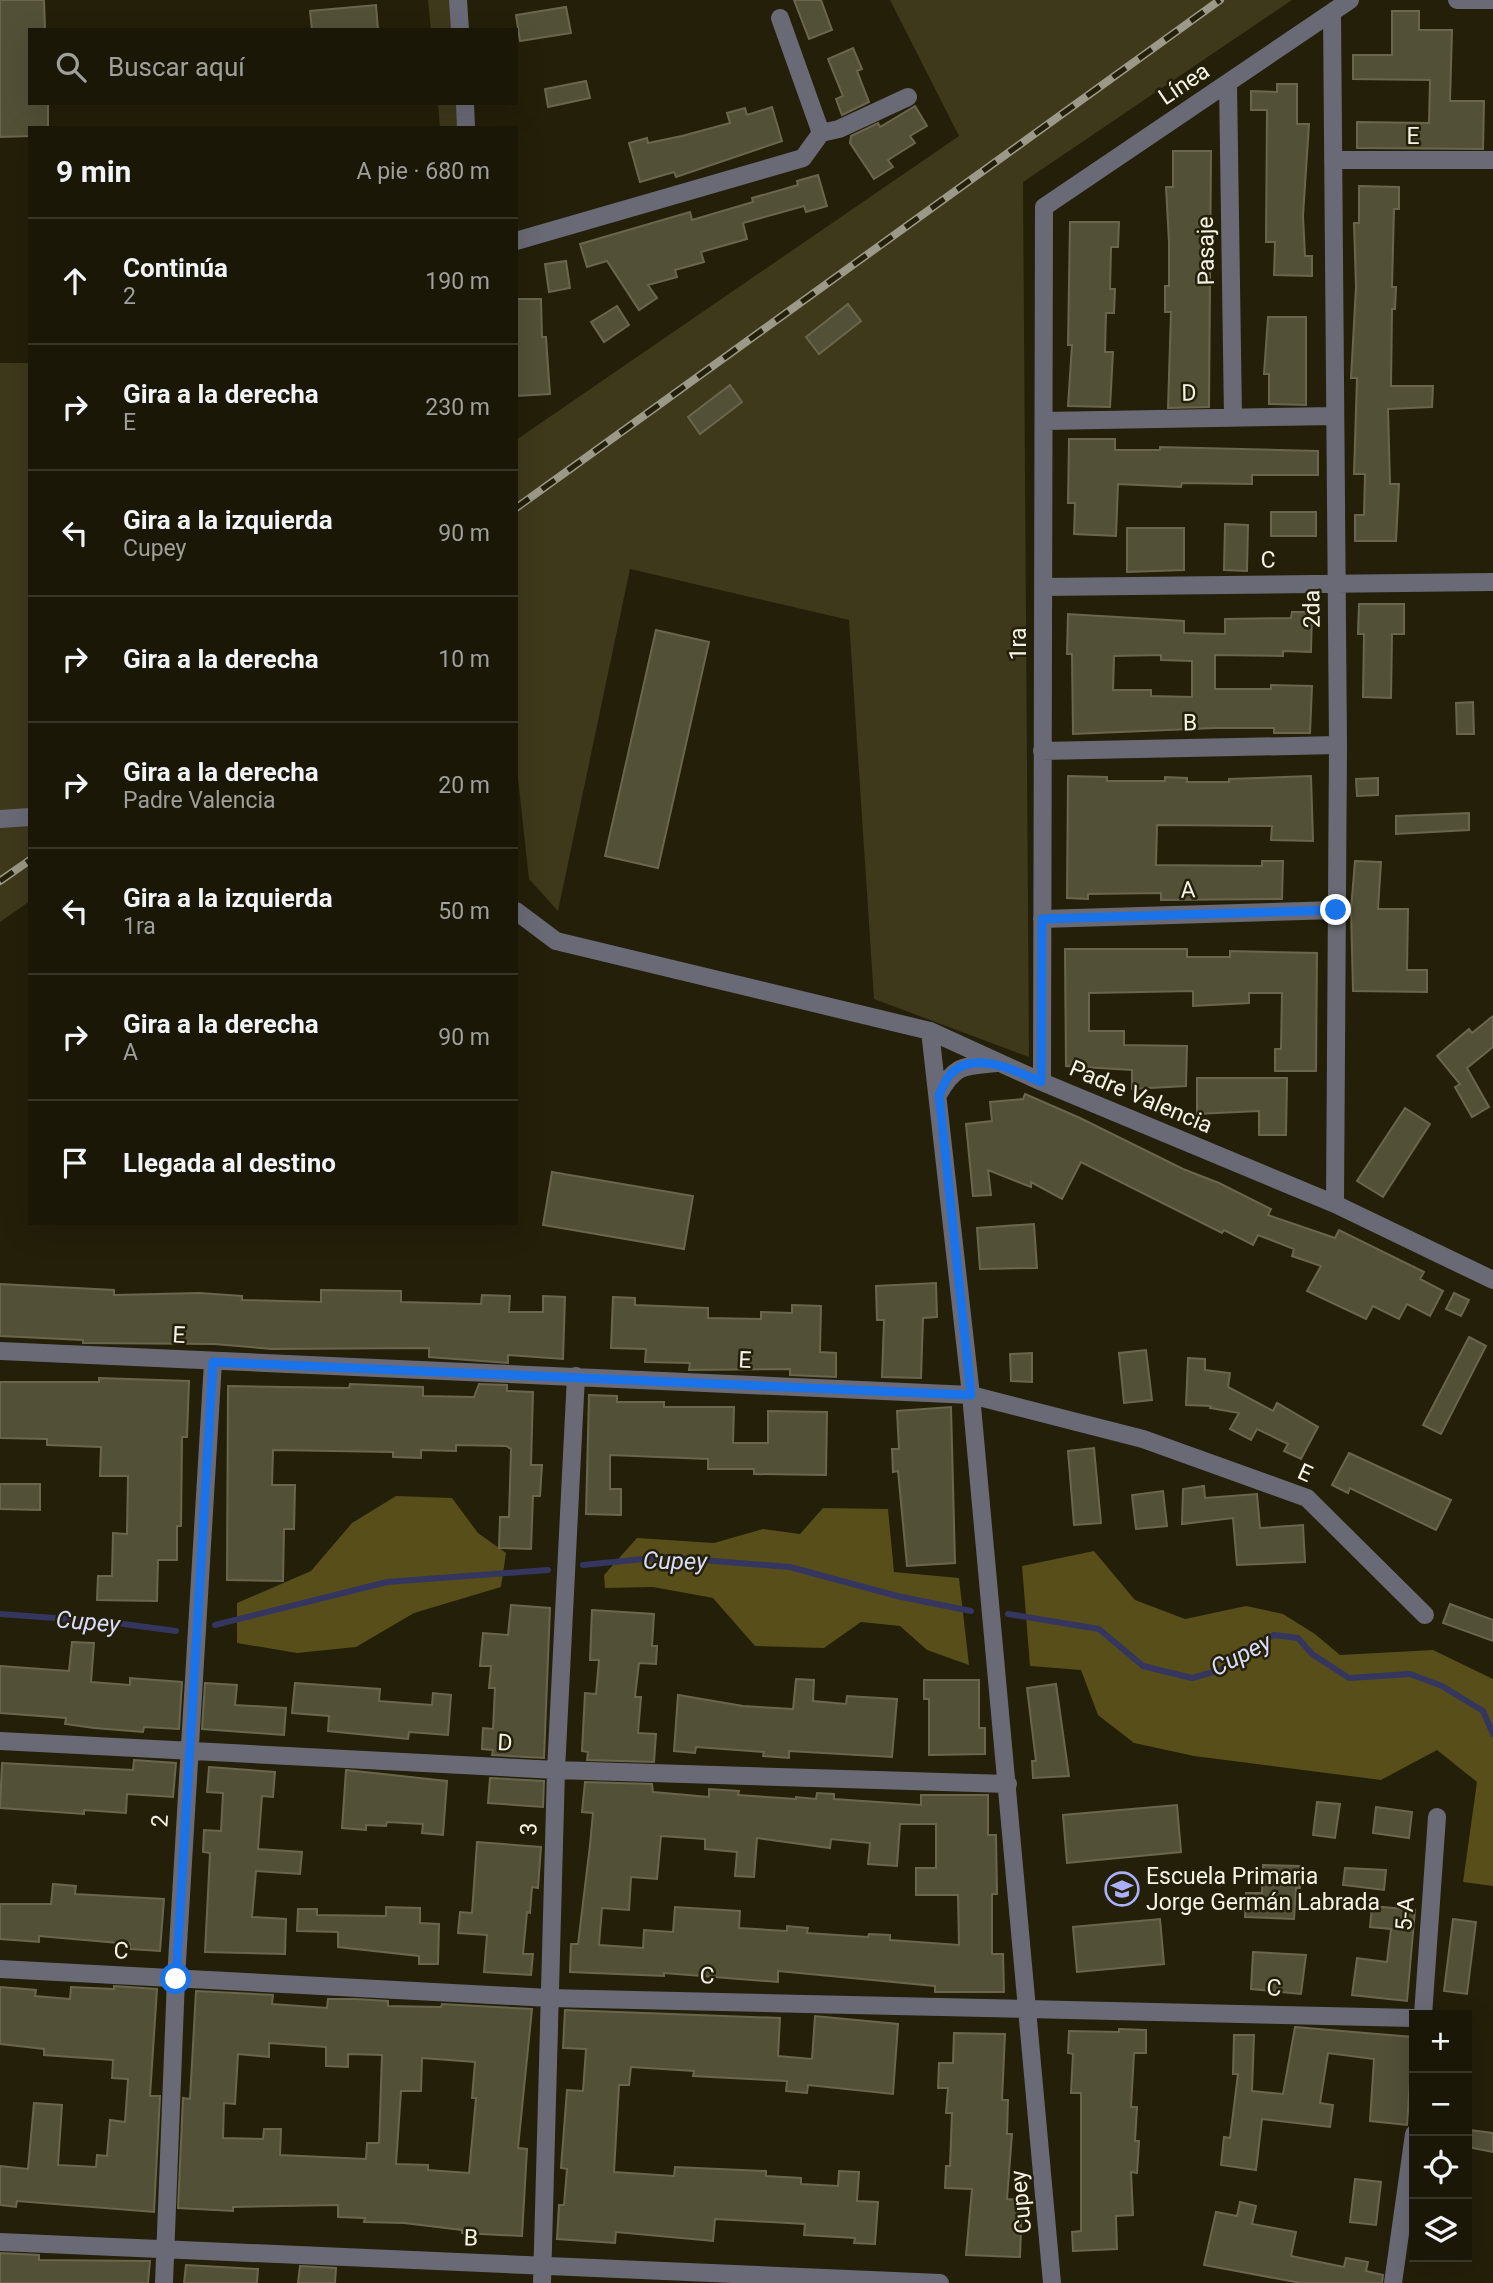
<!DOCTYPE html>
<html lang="es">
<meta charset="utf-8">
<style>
body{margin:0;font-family:Roboto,sans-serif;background:#232011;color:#f1f3f6}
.controls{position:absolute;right:21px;bottom:21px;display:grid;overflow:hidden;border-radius:0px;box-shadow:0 7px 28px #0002}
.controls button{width:63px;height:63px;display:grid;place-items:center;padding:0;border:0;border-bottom:2px solid #383628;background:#1a1707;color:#f1f3f6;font:35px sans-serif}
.stop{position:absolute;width:21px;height:21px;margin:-16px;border:5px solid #1a73e8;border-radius:50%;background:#fff}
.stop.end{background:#1a73e8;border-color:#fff;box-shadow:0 2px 7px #0008}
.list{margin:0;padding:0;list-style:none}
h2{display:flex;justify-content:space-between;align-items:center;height:91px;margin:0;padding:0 28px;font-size:30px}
h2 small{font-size:23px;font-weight:400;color:#9f9f9b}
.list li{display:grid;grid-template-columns:46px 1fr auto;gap:21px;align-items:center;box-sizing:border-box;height:126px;padding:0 28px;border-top:2px solid #383628}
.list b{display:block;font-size:26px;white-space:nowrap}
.list p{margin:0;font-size:23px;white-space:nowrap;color:#9f9f9b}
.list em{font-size:23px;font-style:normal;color:#9f9f9b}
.icon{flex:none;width:38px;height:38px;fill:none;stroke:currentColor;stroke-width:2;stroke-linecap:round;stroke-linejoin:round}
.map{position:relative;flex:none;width:1493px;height:2283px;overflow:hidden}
.search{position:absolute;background:#1a1707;box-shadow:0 7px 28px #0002;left:28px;top:28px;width:490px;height:77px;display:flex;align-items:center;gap:18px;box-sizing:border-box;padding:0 24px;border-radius:0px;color:#9f9f9b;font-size:26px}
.panel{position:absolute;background:#1a1707;box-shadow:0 7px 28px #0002;left:28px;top:126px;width:490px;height:1099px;border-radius:0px}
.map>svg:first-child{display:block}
.green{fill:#3e391b}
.forest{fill:#574e1a}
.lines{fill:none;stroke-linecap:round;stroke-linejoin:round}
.stream{stroke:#34365f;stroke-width:6}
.building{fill:#535038;stroke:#6a664e;stroke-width:2;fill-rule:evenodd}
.minor{stroke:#696a75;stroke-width:18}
.rail-casing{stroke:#9c9988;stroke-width:8}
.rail{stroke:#231f09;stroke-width:5;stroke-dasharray:16;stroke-linecap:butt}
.route{stroke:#1a73e8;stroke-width:9}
.labels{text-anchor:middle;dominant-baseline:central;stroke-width:5;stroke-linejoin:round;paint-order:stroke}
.street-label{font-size:23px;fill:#f5f3e5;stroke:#231f09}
.poi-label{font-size:23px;fill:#f5f3e5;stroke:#231f09;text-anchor:start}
.water-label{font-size:24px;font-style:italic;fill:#d9dcfa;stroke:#231f09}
</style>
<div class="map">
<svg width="1493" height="2283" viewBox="0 0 1493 2283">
<rect width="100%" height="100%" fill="#231f09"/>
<path class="green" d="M428,0H463L465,30H431Z
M890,0H1292L1023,182L1029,1057L874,999L849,620L630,569L558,911L529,879L516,760V440L959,136Z
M438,103H469L471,128H440Z
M0,363H30V901L0,922Z"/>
<path class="forest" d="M396,1496L452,1498L478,1533L506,1553L501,1587L414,1613L356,1647L297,1653L237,1643V1603L311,1571L352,1523Z
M823,1508L888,1509L894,1572L959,1578L969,1665L927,1650L900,1626L861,1622L824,1648L755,1646L713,1598L653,1587L605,1588L604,1575L637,1538L714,1543L763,1529L800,1534Z
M1094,1551L1135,1600L1185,1619L1246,1606L1283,1614L1315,1634L1340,1655L1433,1650L1493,1679V1886L1463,1882L1477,1782L1437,1750L1381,1780L1194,1756L1134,1743L1098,1715L1081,1670L1030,1666L1022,1566Z"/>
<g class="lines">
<path class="stream" d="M583,1565L664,1557L790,1567L897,1596L971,1611
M0,1614L109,1622L176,1631
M1008,1614L1099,1629L1143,1666L1192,1678L1221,1670L1248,1648L1274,1635L1298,1638L1312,1654L1349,1678L1410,1674L1442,1686L1483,1711L1493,1734
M215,1625L387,1582L548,1570"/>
</g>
<path class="building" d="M0,0H44L45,30H30V103H48V128H30V136L0,137Z
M794,0H821L832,30L809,39Z
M376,5L378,30H312L310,11Z
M566,7L571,33L520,41L516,15Z
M1392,11H1419V30H1452L1450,101H1484L1483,149L1357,148V122L1429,123L1430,80L1353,79V55H1392Z
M853,48L862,69L857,71L869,102L842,115L836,99L843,96L828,59Z
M586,81L590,98L548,107L545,89Z
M1277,84H1297V124H1309L1303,216L1305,256H1312V276L1274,275L1275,242H1266L1267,110H1251V91L1277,92Z
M915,106L927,126L910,136L915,143L888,160L893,167L874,179L850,143L851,136L878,123L880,127Z
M772,107L782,141L676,177L674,172L640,182L629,143L647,138L648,143L682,136L730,123L727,113L745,108L747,115Z
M1173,151H1211L1209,407L1168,408L1171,312H1165V286H1169V242L1166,187H1173Z
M818,175L827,206L806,212L804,206L743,223L747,239L701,252L704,262L675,270L677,277L648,285L657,298L639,310L607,261L587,267L580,244L690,212L692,220L753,202L752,198L798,185L797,181Z
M1359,186L1399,187V209H1394L1392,287H1396L1395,309H1392L1391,386H1433L1432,407L1388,409L1390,484H1399L1396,541H1355V515H1364L1365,474H1354L1357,378H1351L1356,287L1354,223H1359Z
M1070,222H1119L1118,247H1111L1110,289H1115L1114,313H1106L1105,352H1113L1110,407L1068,406L1072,345H1068Z
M566,261L570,288L549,292L545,264Z
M516,299H541L542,337H546L550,394L516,396Z
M848,304L861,321L819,354L806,337Z
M617,306L629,325L604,342L591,322Z
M1268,317H1306V405L1269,404V374H1264Z
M730,385L742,402L700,434L688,417Z
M1069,439H1115V450H1160V447L1318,451V475H1252V484L1182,483L1181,487L1118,484L1116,536L1074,534L1075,503H1068Z
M1271,512H1316V536H1271Z
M1225,524L1248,525L1247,571L1224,570Z
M1127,528H1184V570L1127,572Z
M1359,604H1404V634H1392L1391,698L1363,697L1364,634H1358Z
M1292,612H1312L1311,652L1283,651V656L1215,655V689H1271V685L1312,686L1310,733H1274V728H1215L1073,734L1072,654H1067L1068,614L1184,621V633L1225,634V619L1291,618ZM1161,655V660L1192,661V697L1151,696V690H1113L1114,656Z
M656,630L709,642L658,868L605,856Z
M1473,702L1474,734H1457L1456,703Z
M1068,776L1107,777V781H1165V777L1187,778V782H1229V779L1311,776L1313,841L1271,840L1272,826L1157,825L1156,865L1262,866V861H1283L1282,899L1161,900V893L1088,894V899L1067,898Z
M1378,778V795L1357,796L1356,779Z
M1469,813V830L1396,834V816Z
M1355,861L1381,862L1378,909H1408L1407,970H1427V992L1353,991L1351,909Z
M1065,949H1187V957H1230V951L1317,953L1316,1071H1275V1049H1281L1282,993H1249V1003L1193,1006V991L1089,993V1031H1124V1045L1187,1046L1186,1086L1132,1089V1070L1066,1066Z
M1493,1016V1047L1467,1068L1489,1107L1472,1117L1455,1087L1460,1084L1437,1056L1469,1029L1472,1033Z
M1197,1078H1287L1286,1135H1259V1111L1197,1114Z
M1025,1094L1080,1118L1183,1169L1219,1183L1271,1209L1268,1215L1335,1238L1339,1230L1424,1272L1420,1279L1443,1291L1430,1316L1407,1304L1399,1319L1373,1306L1366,1319L1307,1291L1321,1266L1292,1256L1294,1249L1258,1235L1253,1245L1224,1230L1222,1233L1081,1162L1062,1199L1031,1182V1187L988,1170L991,1195L973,1196L966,1124L992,1121L990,1102L1023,1099Z
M1405,1108L1430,1124L1383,1197L1357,1181Z
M552,1172L693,1196L684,1249L543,1225Z
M1034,1224L1037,1268L980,1269L977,1228Z
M936,1283L937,1317L923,1318L921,1378L882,1377L884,1320H877L876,1286Z
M0,1284L114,1290V1295L199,1293L242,1296V1300L321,1302V1290L401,1291V1302L481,1304L482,1295L510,1296L509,1312H543V1296L565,1297L563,1359L508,1355V1363L429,1357V1348L272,1349L214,1344L83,1343V1340L0,1336Z
M1454,1293L1469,1300L1461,1316L1446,1309Z
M613,1297L635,1298V1305L708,1308V1318L761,1319V1312L792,1313V1305L821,1306L820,1352L836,1353V1377L790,1375V1369L689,1370L690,1363L645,1362L646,1349L611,1348Z
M1469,1337L1486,1346L1441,1434L1423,1425Z
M1146,1350L1152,1400L1124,1403L1119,1353Z
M1032,1353V1382L1011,1381L1010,1354Z
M1188,1358L1205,1359V1370L1230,1373L1228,1387L1273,1411L1277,1403L1318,1427L1301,1459L1284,1451L1288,1444L1257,1429L1251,1440L1230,1429L1239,1413L1210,1408L1211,1406L1186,1405Z
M99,1378L189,1381L187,1437H182L181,1526H177V1560H158L157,1601L97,1600L98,1576H112L113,1533L127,1534L128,1476H100L101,1447L47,1445V1439L0,1438V1382H99Z
M350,1384L423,1387V1396L474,1397L479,1384L507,1385V1391L533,1392L531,1465H542L540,1496H533L531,1549L499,1548L500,1517H509L511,1449L506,1446L456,1445V1451L421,1450V1458L393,1457V1452L273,1450L272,1485H295L294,1529H284L283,1581L227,1580L228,1386L349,1388Z
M589,1395L617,1396V1402H664V1407H734L733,1443H768V1411L827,1412L826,1475L754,1474V1469H708V1459L610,1455V1489H621V1515L586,1514Z
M951,1407L955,1563L907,1566L898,1471L893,1472L892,1449H899L897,1411Z
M1094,1448L1101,1523L1074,1525L1068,1451Z
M1349,1453L1451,1500L1436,1530L1350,1488L1348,1493L1332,1485Z
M0,1484H40V1510L0,1509Z
M1204,1486L1205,1498L1257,1494L1260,1528L1303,1525L1305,1562L1237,1565L1233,1518L1182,1524L1183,1489Z
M1163,1491L1167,1526L1136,1529L1132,1495Z
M1450,1604L1493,1620V1641L1443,1623Z
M511,1605L550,1608L544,1758L492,1755L493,1750L482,1749L483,1728L493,1729L495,1688H489L491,1666H480L483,1633L508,1635Z
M592,1610L654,1614L652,1646H657L656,1664L639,1663L635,1697H641L638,1733L656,1734L654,1762L587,1760L588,1752L582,1751L585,1693L596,1694L599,1660H590Z
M72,1642L94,1643L91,1682L130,1685V1678L182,1682L179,1729L144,1727L143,1732L94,1728L65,1724L66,1718L0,1713V1666L69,1671Z
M796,1679L814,1680L813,1701L846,1704L847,1696L897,1699L892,1757L789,1751V1758L763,1756L764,1752L696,1747L695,1753L674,1751L678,1695L743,1706L793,1709Z
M924,1680H979V1728H985V1754L929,1755V1699H924Z
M205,1683L237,1685L235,1705L286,1708L284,1735L202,1729Z
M295,1683L380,1689L379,1701L432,1705L433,1693L451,1695L448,1735L409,1732L408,1739L328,1731L329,1716L292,1713Z
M1056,1684L1069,1776L1033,1778L1032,1761H1036L1027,1688Z
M134,1760L176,1763L173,1797L127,1794L126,1813L84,1810V1814L0,1808L2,1763L133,1770Z
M209,1767L275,1772L273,1797L262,1796L258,1849L302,1852L300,1874L256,1871L252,1917L286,1919L285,1954L205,1952L210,1853L203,1852L204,1830L221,1831L223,1793L207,1792Z
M346,1770L447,1781L443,1835L422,1833L423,1824L387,1822L386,1826L366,1825V1830L342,1828Z
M490,1778L544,1781L543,1807L488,1803Z
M585,1782L652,1784L653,1792L709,1797V1789L739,1791L738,1795L796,1799V1797L816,1799L817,1793L834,1794V1799L921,1805V1795H988V1835H996L997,1894H992V1954H1003L1004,1992H935V1986L778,1971V1982L664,1973V1976L570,1972L571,1944H578L590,1845L593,1813L582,1812ZM900,1824H936V1868H916V1895H958L959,1945L890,1940V1935L869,1934L868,1937L807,1933L808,1928L787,1926V1931L739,1928L740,1911L675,1907L673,1932L644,1930L643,1948L599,1945L602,1908L629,1910L631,1877L657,1879L661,1836L705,1839V1849L737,1852L735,1876L754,1877L757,1838L830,1848L831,1839L870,1843L868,1864L897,1866Z
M1317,1802L1340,1804L1335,1838L1313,1835Z
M1177,1805L1181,1852L1067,1863L1063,1815Z
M1376,1807L1412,1812L1409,1838L1373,1833Z
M477,1842L541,1847L538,1888L532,1887L530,1913L527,1912L523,1954H533L531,1975L484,1972L487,1935L458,1933L460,1912L472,1913Z
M1263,1865L1301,1866L1300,1888H1296L1294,1919L1245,1917L1246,1893H1262Z
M1345,1868L1386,1870L1384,1890L1343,1885Z
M53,1884L76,1886L75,1894L164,1899L160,1951L130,1949V1944L39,1936V1942L0,1939V1904H51Z
M1372,1906L1415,1910L1407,2001L1352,1995L1357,1958L1387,1962L1391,1929L1370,1927Z
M386,1907L420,1908V1923L439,1924L438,1964H419V1956L338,1947V1932L297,1931L298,1909H317V1915L386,1916Z
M1160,1919L1164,1964L1077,1972L1073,1927Z
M1453,1919L1476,1922L1467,1994L1444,1991Z
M1253,1952L1306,1955L1301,1994L1251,1989Z
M114,1986L157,1989L150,2096H160L154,2212L17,2201L16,2207L0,2205V2166L28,2169L34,2103L62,2105L58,2165L96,2167L97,2155L107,2156L110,2120L125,2122L128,2079L112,2078L113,2060L44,2055V2049L0,2044V1987L36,1990L35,1996L70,1999L71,1987L114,1989Z
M196,1991L273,1995L272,2004L327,2008L328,1999H355L388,2001V2006L441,2007L442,2004L532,2009L518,2148L527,2149L522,2236L462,2233V2230L404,2223L364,2222L365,2218L338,2217V2205L233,2207V2211L178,2208L183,2098L190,2099ZM269,2043L326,2047V2066L348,2067V2054L382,2055L379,2143H367L366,2159L280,2155L281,2129H264L263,2139L223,2138L224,2103L235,2104L238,2054L269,2057ZM422,2058L475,2062L472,2098H476L469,2173L428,2170V2165L396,2164L401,2091H421Z
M565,2010L780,2018L778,2056L812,2059L815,2016L898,2024L893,2094L808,2085L807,2093L786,2091L787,2081L693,2076L694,2071L631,2067L629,2085H619L614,2172L674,2176L675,2167L766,2171V2176L801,2178V2184L838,2186L839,2171L859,2172L857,2201L878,2202L875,2244L854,2243L855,2238L804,2235L805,2224L715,2219L713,2241L616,2232L615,2243L557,2239L559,2205H564L567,2169L561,2168L567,2090L583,2091L586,2049L563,2048Z
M1295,2027L1413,2037L1407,2125L1370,2121L1374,2059L1328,2053L1320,2103L1333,2105L1330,2127L1262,2119L1256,2170L1221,2165L1224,2137L1230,2138L1238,2074H1233L1234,2035H1254L1252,2091L1283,2094Z
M1119,2029L1146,2030V2053H1134L1131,2107H1137L1135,2141H1139L1137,2173L1131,2172L1133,2215L1116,2216L1117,2249L1073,2251L1072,2232L1081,2231V2093H1071L1073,2054L1068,2053L1069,2031L1119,2032Z
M954,2033L1005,2034L1002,2100H1008L1007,2134H1012L1007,2199L1022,2200L1020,2257L966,2255L972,2189L945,2188L946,2166H950L952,2113H946L948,2088H938L939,2063H953Z
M1470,2130L1493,2133V2152L1467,2147Z
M1355,2179L1381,2182L1376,2225L1350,2222Z
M1240,2202L1256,2206L1252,2224L1296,2232L1291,2256L1344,2267L1346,2258L1368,2262L1366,2271L1383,2275L1382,2283H1301L1204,2265L1216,2212L1237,2216Z
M0,2253L39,2255V2260L150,2261L148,2283H0Z
M186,2265L258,2269L257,2283H184Z
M300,2266L336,2268L335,2283H298Z"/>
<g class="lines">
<path class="minor" d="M458,0L460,30
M1457,0H1493
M1332,13L1338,745L1335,1204
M1228,83L1233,417
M465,103L466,128
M821,133L839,129L908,97
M1333,160H1493
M516,241L803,158L821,133L780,18
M1044,421L1335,416
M1043,587L1493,582
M1042,751L1338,745
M0,819L30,817
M516,911L556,941L930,1031L1042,1082L1335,1204L1493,1280
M1042,919L1336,910
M930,1031L971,1395L1052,2283
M1042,1082L1044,207L1350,0
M938,1095C955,1064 964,1066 997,1063
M0,1351L971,1395L1143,1439L1307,1498L1425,1615
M0,1741L556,1770L1008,1784
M0,1969L549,1998L1414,2018
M1423,2015L1437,1817
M0,2242L940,2283
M164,2283L176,1979L213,1362
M542,2283L556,1770L576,1376
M1393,2283L1414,2134"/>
<defs>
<path id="rail" d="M516,508L1220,0
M0,881L30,860"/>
</defs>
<use href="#rail" class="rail-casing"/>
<use href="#rail" class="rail"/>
</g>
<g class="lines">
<path class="route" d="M176,1979L213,1362L971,1395L939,1095C942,1089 945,1081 949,1076C971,1048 1017,1071 1041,1082L1042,919L1336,910"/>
</g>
<defs>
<symbol id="school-ring" viewBox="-11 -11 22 22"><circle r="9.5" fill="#231f09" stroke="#aab0fb" stroke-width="1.5"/><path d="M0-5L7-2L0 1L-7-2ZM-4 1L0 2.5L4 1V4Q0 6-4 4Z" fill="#aab0fb"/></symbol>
</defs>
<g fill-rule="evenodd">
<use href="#school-ring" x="1103" y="1870" width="38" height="38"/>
</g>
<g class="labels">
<g class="street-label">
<text transform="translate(1184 84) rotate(-34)">Línea</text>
<text x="1413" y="136">E</text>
<text transform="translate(1206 251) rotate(-91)">Pasaje</text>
<text transform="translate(1189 393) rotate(-1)">D</text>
<text transform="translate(1268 560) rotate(-1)">C</text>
<text transform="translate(1312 609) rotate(-91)">2da</text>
<text transform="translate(1018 644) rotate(-90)">1ra</text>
<text transform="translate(1190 723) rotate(-1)">B</text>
<text transform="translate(1188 890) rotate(-2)">A</text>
<text transform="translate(1141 1097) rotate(23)">Padre Valencia</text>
<text transform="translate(179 1335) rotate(3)">E</text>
<text transform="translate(745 1360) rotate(3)">E</text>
<text transform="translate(1305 1473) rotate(24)">E</text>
<text transform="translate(505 1743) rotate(3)">D</text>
<text transform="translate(160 1821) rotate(-87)">2</text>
<text transform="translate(529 1829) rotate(-88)">3</text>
<text transform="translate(1405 1914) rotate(-86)">5-A</text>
<text transform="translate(121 1951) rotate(3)">C</text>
<text transform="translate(707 1976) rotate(1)">C</text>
<text transform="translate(1274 1988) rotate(2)">C</text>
<text transform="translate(1021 2202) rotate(-95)">Cupey</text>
<text transform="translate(471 2238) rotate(2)">B</text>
</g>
<g class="poi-label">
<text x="1146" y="1876">Escuela Primaria<tspan x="1146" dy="26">Jorge Germán Labrada</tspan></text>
</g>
<g class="water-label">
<text transform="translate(675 1561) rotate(1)">Cupey</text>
<text transform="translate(88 1622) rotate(5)">Cupey</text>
<text transform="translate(1241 1655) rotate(-27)">Cupey</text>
</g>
</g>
</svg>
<div class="controls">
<button>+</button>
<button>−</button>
<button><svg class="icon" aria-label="locate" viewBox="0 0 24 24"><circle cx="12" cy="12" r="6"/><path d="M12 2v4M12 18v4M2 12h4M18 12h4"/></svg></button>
<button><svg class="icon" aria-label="layers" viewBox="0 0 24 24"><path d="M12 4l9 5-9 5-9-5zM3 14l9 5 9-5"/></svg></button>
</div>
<div class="stop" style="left:176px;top:1979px"></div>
<div class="stop end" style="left:1336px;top:910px"></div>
<div class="search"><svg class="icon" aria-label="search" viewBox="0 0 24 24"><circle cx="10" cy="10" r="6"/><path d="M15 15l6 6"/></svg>Buscar aquí</div>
<section class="panel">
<h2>9 min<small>A pie · 680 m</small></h2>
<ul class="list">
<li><svg class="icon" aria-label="ahead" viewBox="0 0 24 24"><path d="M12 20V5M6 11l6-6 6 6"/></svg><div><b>Continúa</b><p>2</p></div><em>190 m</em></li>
<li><svg class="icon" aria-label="right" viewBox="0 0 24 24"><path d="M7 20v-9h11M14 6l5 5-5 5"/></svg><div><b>Gira a la derecha</b><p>E</p></div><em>230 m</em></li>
<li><svg class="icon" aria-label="left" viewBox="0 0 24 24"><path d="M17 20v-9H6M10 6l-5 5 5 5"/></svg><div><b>Gira a la izquierda</b><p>Cupey</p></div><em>90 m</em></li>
<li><svg class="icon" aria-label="right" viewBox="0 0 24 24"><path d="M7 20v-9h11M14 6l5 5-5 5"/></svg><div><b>Gira a la derecha</b></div><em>10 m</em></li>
<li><svg class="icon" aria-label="right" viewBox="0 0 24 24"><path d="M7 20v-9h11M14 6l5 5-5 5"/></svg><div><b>Gira a la derecha</b><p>Padre Valencia</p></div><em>20 m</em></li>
<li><svg class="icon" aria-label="left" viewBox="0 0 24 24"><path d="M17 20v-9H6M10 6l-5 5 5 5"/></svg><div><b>Gira a la izquierda</b><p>1ra</p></div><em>50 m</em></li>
<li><svg class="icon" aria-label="right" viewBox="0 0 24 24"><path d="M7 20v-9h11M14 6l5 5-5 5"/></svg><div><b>Gira a la derecha</b><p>A</p></div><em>90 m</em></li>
<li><svg class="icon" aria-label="arrive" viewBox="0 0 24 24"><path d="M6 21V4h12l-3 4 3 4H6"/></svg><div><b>Llegada al destino</b></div></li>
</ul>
</section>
</div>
